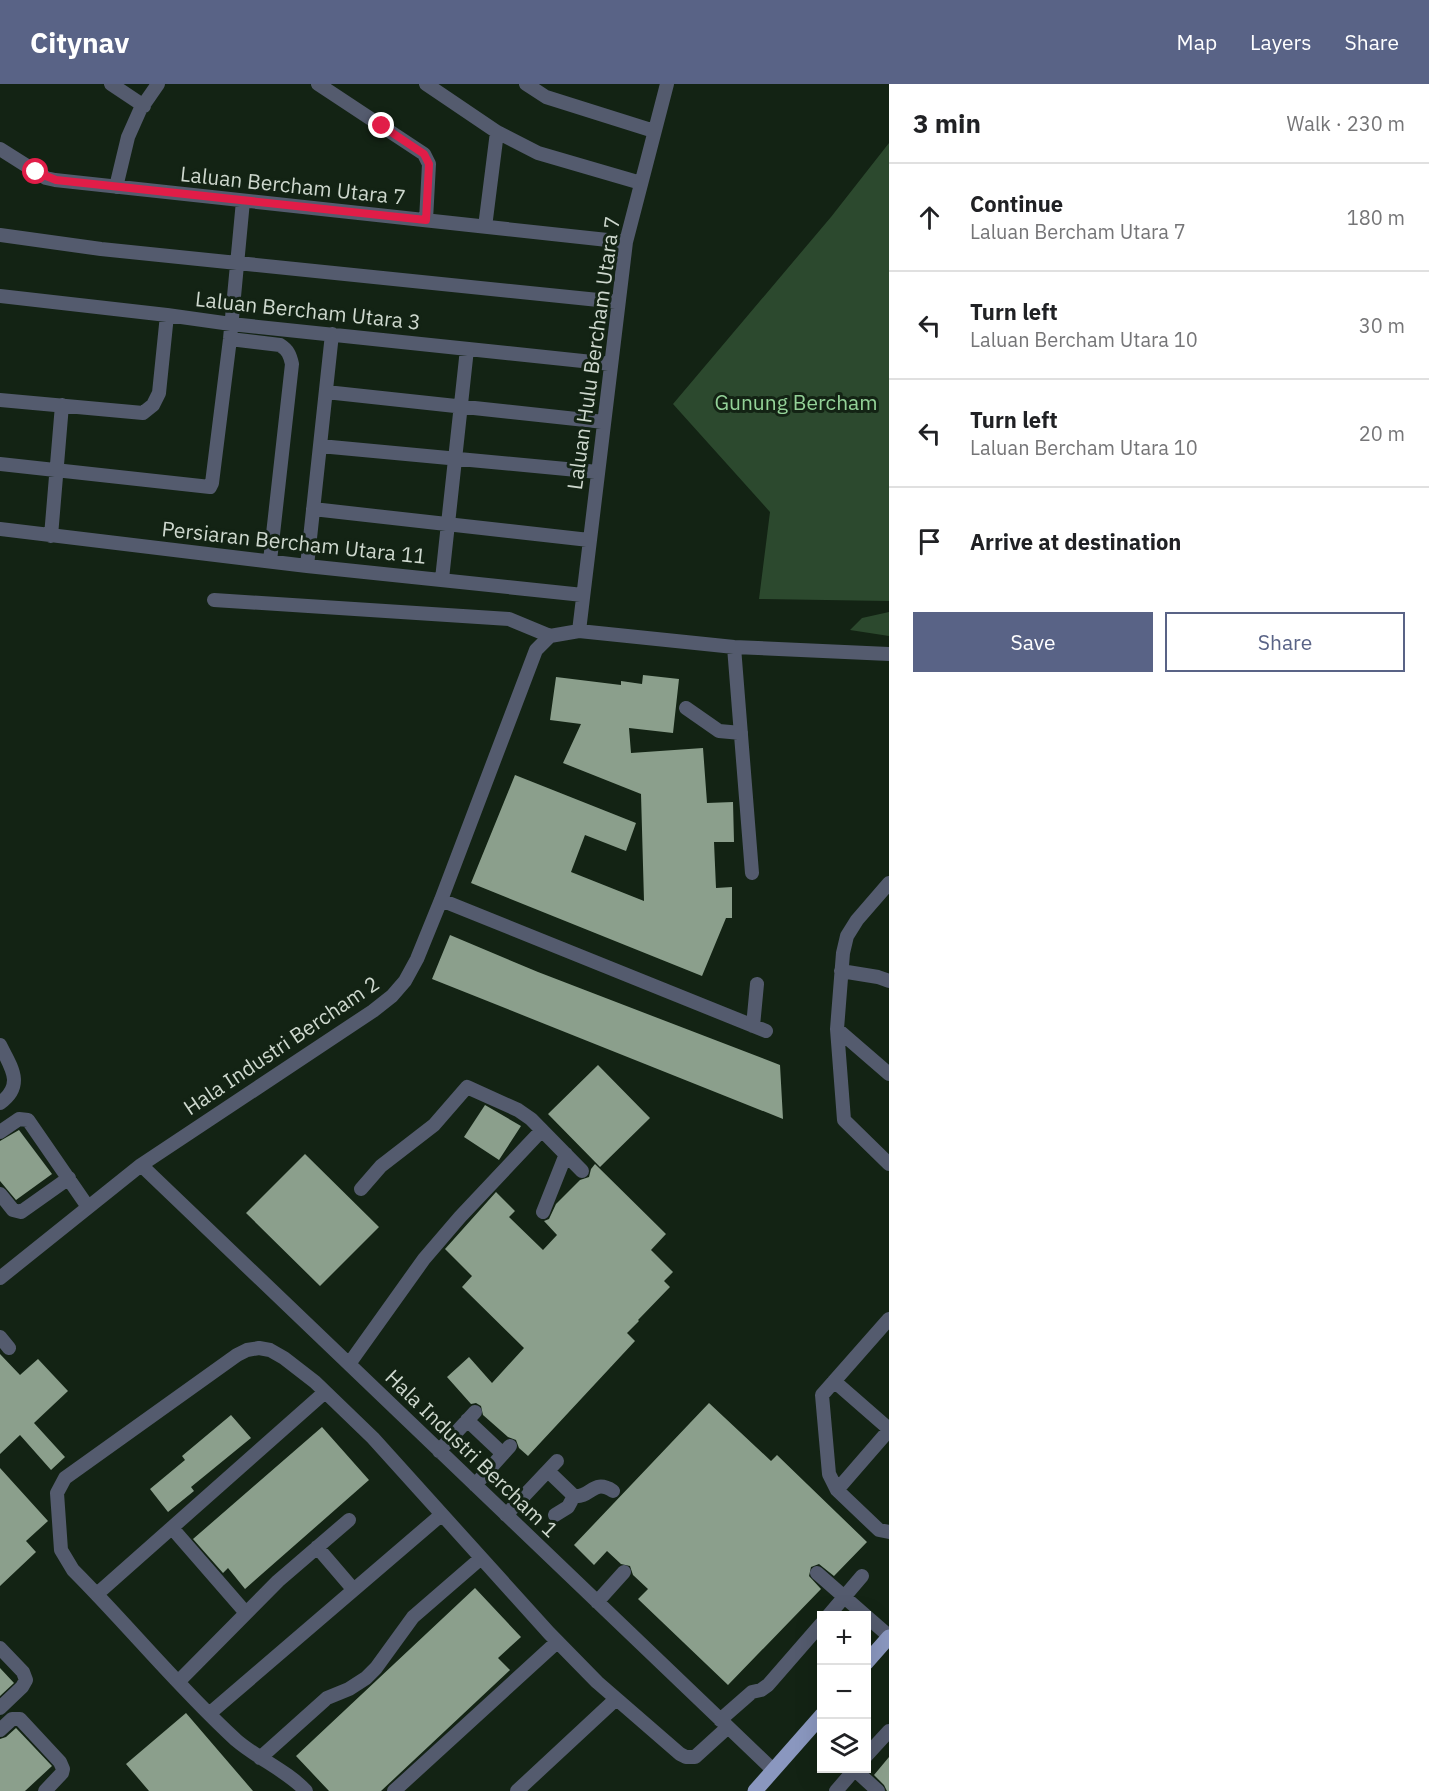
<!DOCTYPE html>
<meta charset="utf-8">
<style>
body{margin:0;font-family:"IBM Plex Sans",sans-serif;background:#f2f2f2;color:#202124}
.controls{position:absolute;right:18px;bottom:18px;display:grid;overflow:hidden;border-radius:0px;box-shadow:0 6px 24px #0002}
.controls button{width:54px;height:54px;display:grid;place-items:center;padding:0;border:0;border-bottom:2px solid #e0e0e0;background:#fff;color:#202124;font:30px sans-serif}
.stop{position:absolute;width:18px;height:18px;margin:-14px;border:4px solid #e11d48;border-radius:50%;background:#fff}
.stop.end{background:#e11d48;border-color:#fff;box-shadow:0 2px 6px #0008}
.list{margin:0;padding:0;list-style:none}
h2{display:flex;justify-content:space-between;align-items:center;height:78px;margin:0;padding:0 24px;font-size:26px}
h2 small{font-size:20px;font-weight:400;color:#757577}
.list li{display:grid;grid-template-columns:39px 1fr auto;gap:18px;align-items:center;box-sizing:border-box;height:108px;padding:0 24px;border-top:2px solid #e0e0e0}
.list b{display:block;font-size:22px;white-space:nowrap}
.list p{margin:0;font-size:20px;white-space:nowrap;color:#757577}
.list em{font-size:20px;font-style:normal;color:#757577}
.actions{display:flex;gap:12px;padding:18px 24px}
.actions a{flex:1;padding:14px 0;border:2px solid #596386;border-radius:0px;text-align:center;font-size:21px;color:#596386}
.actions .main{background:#596386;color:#fff}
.icon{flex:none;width:33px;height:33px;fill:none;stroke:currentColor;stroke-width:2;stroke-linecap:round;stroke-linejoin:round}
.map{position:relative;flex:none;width:889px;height:1707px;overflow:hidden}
header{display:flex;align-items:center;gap:36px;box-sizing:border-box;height:84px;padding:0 30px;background:#596386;color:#fff}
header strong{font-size:28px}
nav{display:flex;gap:33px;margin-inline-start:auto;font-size:21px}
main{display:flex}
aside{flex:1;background:#fff}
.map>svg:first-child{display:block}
.green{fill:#2c492e}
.building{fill:#8b9f8c}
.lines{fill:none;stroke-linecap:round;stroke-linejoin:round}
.minor{stroke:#545b6e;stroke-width:14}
.major{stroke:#8a97bf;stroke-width:15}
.route{stroke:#e11d48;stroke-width:8}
.labels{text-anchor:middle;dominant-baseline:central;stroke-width:6;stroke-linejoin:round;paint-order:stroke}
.street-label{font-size:21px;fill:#ced8ce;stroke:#132314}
.park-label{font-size:21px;fill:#94d298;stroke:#132314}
</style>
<header>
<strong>Citynav</strong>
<nav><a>Map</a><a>Layers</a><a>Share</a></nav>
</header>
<main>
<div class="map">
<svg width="889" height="1707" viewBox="0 0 889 1707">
<rect width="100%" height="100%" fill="#132314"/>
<path class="green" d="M889,59V517L759,515L770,428L673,320L831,133Z
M889,528V552L850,546L862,534Z"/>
<path class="building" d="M643,591L679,595L673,649L629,644L631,669L703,664L707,719L733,718L734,758H714L716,804L732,803V834H726L702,892L471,799L515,691L636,739L626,767L585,751L571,788L644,817L641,710L563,679L581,640L550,636L556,593L621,601V597L642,600Z
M450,851L538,888L780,981L783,1035L432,895Z
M598,981L650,1034L600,1083L548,1030Z
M485,1021L521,1042L499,1076L464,1053Z
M19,1046L52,1090L16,1116L0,1097V1057Z
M305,1070L379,1143L320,1202L246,1129Z
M595,1080L666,1150L651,1166L673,1188L664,1197L670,1203L638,1236L639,1237L627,1249L635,1257L528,1372L519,1364L516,1356L508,1353L483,1331L481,1322L476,1319L471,1320L447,1293L469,1273L492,1299L524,1264L462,1203L472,1192L445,1165L496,1108L515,1127L509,1133L543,1166L557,1151L544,1137L549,1135L556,1120L580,1096L589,1093L591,1085Z
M0,1270L20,1291L38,1275L68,1307L34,1339L65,1373L51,1386L20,1351L0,1370Z
M709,1319L771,1377L777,1371L867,1458L834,1492L819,1480L811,1483L809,1492L821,1505L728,1601L638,1515L648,1505L633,1491L630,1482L621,1480L607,1467L594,1481L574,1461Z
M231,1331L251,1354L191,1403L194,1407L168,1428L150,1405L185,1376L182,1372Z
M322,1343L369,1396L245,1505L228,1484L223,1489L193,1455Z
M0,1384L48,1437L26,1457L36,1468L0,1502Z
M475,1504L521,1553L498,1574L510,1586L381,1707H329L296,1672Z
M0,1584L14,1599L0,1612Z
M186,1629L253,1707H149L126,1680Z
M16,1644L52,1682L25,1707H0V1655L6,1653Z
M889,1673V1707H887L884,1701L874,1691Z"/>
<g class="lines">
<path class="minor" d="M111,0L144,22
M318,0L424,70L429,80L426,136
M426,0L497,48L538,69L641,99
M526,0L546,13L654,47
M0,65L46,94L55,96L626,158
M116,103L128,53L140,26L158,0
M485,143L497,48
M0,151L101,165L618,218
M0,212L167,231L231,240L611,280
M230,255L280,261C288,266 290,271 292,280L270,477
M326,308L604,338
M0,316L143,329L153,321L159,309L167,231
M320,362L598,388
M0,380L210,403L212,399L230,255L243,117
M313,425L589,456
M0,445L307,482L583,511
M51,452L62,321
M307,482L332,250
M442,495L467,265
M214,516L509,535L550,552
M579,547L626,158L667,0
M734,563L752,789
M686,624L719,647L741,649
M889,799L857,836L847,852L843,869L837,945L844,1036L889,1080
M441,816L766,947
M841,887L878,893L889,897
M753,942L757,900
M837,945L889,990
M0,961C11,983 25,1001 0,1019
M0,1048L19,1035L28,1036L88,1123
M141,1081L773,1686
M361,1105L381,1082L434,1041L467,1003L518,1026L531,1035L582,1087
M0,1110L13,1126L21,1128L69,1094
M543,1128L566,1070
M0,1194L141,1081L373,927L392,912L405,897L417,875L441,816L536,566L550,552L579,547L734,563L889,570
M889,1235L822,1311L829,1390L837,1406L879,1446L889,1448
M0,1253L9,1264
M349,1280L424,1175L460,1133L542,1046
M834,1297L889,1345
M467,1336L503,1370
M439,1367L475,1328
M548,1387L574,1412C591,1414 593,1394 613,1407
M475,1401L510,1362
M837,1406L889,1346
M506,1431L557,1377
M555,1431L568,1423L574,1412
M172,1444L246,1529
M317,1463L353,1505
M817,1489L866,1532
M97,1510L325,1308
M597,1518L624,1488
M828,1532L862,1492
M866,1532L889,1552
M0,1564L23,1588L26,1596L22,1603L0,1624
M178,1598L278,1497L349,1436
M209,1630L441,1431
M720,1636L752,1608L761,1606L768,1601L822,1539
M0,1646L12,1635H20L60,1678L63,1685L62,1689L45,1707
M866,1672L889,1647
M260,1674L327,1614L349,1605L366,1594L376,1584L413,1533L480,1475
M855,1686L878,1707
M306,1707C286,1686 258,1675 236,1656C178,1603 128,1541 73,1486L61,1466L57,1409L65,1394L237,1271L247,1266L259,1264L270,1266L284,1274L315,1298L373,1354L549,1549L597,1598L680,1670L686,1673H695L728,1643
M394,1707L557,1558
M517,1707L616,1615
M836,1707L856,1684"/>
<path class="major" d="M866,1579L889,1553
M755,1707L822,1631"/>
</g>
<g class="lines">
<path class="route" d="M36,88L56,96L426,136L429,80L424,70L382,42"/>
</g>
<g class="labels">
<g class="street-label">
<text transform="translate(293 101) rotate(6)">Laluan Bercham Utara 7</text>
<text transform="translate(308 226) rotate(6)">Laluan Bercham Utara 3</text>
<text transform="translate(593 269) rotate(-82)">Laluan Hulu Bercham Utara 7</text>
<text transform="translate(294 458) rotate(6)">Persiaran Bercham Utara 11</text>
<text transform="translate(281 961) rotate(-34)">Hala Industri Bercham 2</text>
<text transform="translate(472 1369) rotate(44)">Hala Industri Bercham 1</text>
</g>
<g class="park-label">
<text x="796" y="318">Gunung Bercham</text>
</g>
</g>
</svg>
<div class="controls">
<button>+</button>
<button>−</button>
<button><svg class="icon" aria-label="layers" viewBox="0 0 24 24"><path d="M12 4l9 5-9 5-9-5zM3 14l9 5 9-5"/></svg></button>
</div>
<div class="stop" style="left:36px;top:88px"></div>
<div class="stop end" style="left:382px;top:42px"></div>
</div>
<aside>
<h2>3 min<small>Walk · 230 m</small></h2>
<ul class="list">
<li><svg class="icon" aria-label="ahead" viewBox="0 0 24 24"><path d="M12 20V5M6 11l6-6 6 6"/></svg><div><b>Continue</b><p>Laluan Bercham Utara 7</p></div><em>180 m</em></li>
<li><svg class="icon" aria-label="left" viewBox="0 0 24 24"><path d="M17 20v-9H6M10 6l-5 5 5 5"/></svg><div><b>Turn left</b><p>Laluan Bercham Utara 10</p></div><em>30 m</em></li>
<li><svg class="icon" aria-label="left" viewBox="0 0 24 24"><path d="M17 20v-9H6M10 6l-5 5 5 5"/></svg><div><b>Turn left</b><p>Laluan Bercham Utara 10</p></div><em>20 m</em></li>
<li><svg class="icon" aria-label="arrive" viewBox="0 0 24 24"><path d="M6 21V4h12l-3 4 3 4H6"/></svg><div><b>Arrive at destination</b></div></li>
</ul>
<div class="actions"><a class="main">Save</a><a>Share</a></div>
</aside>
</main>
